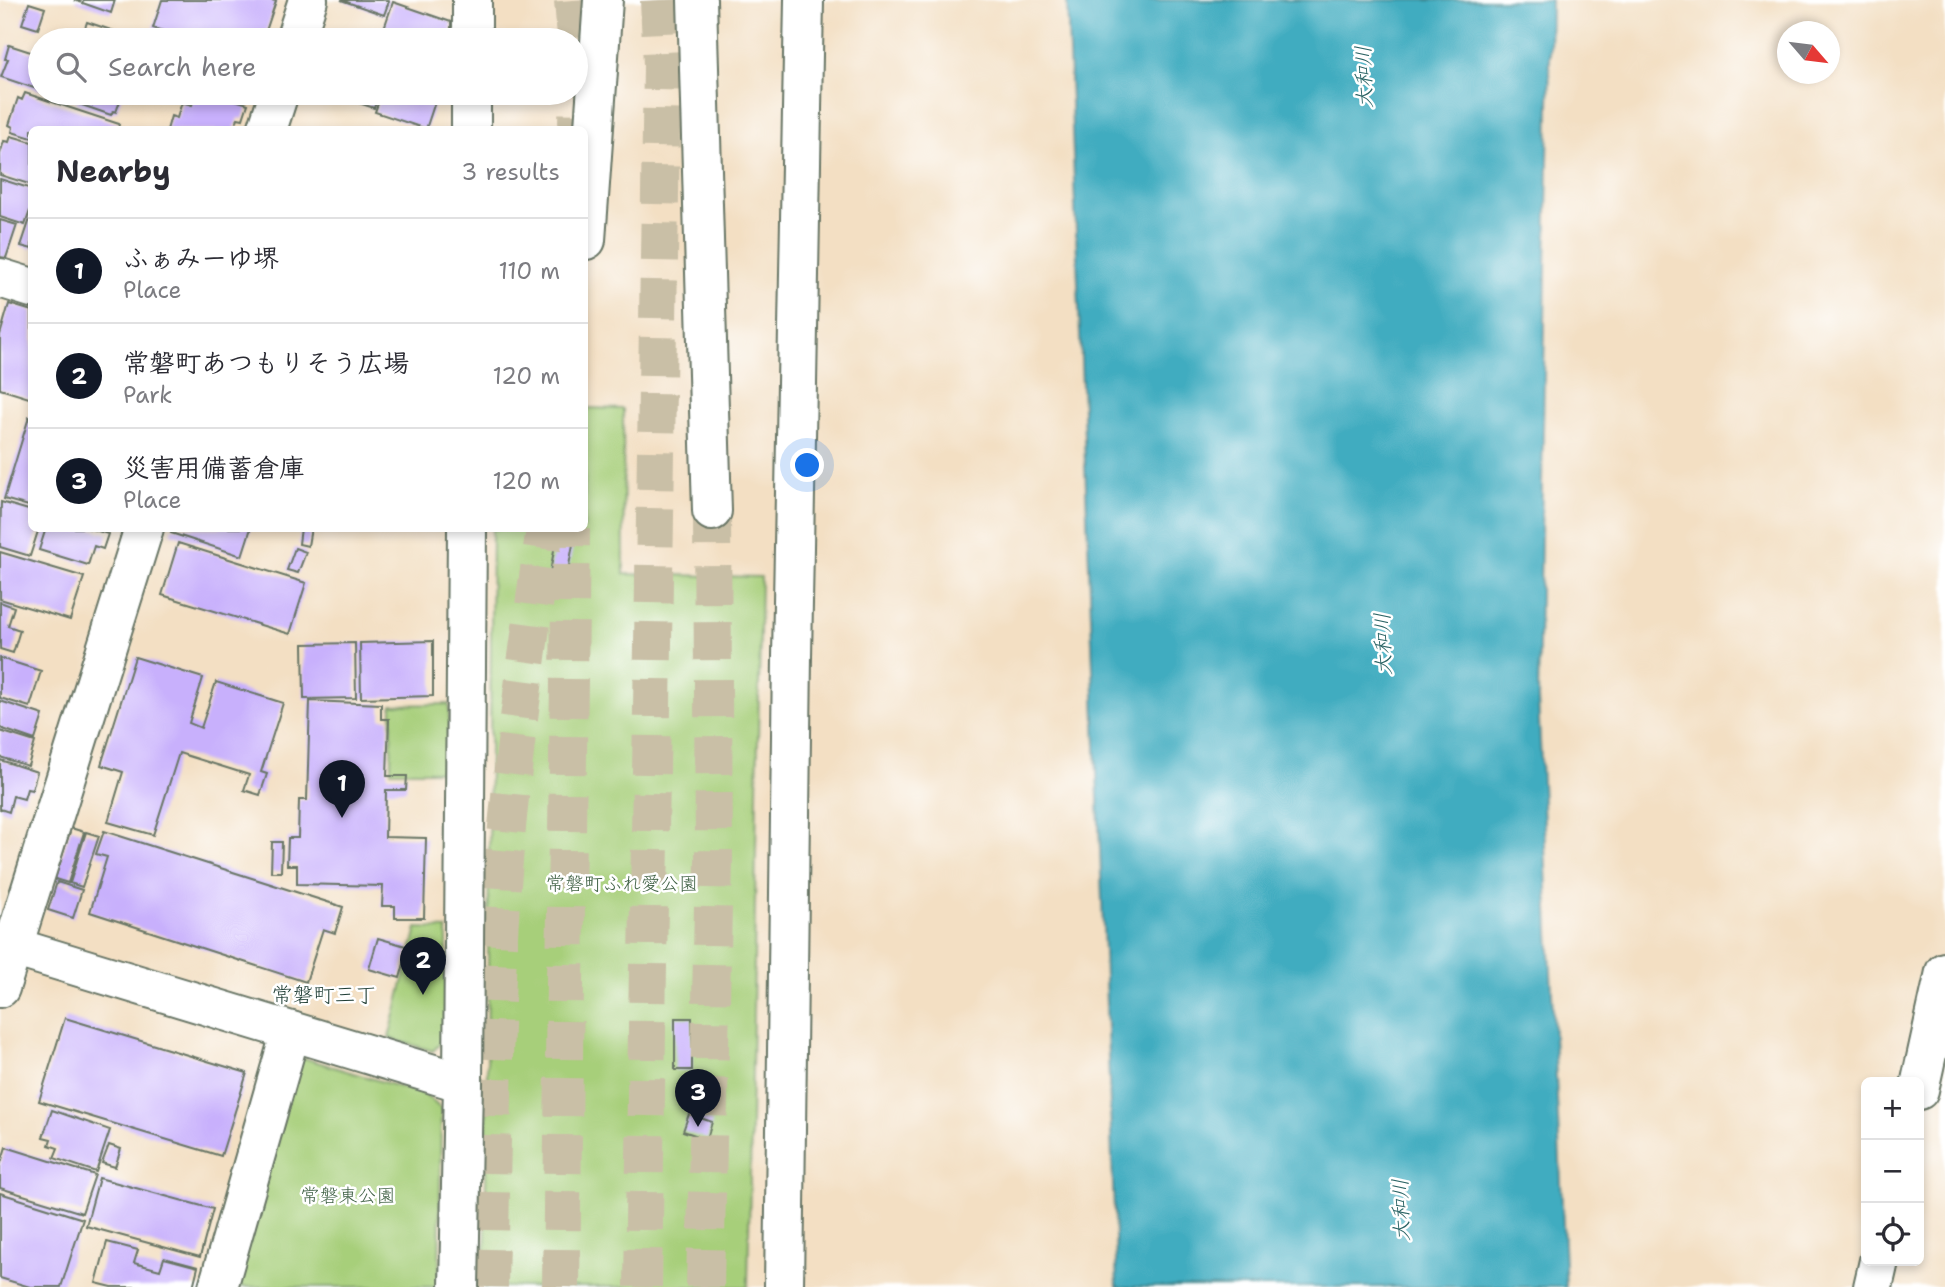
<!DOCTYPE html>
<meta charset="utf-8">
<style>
body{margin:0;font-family:"Shantell Sans","Klee One",sans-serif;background:#f2f2f3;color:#2b2b33}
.controls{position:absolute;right:21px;bottom:21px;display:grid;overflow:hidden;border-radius:10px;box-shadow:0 4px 10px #0003}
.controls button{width:63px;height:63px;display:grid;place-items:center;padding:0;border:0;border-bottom:2px solid #e1e1e2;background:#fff;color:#2b2b33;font:35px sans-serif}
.compass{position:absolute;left:1777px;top:21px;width:63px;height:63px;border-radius:50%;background:#fff;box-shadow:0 4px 10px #0003;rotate:118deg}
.you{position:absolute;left:808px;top:466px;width:24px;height:24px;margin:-18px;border:5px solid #fff;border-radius:50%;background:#1a73e8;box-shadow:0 0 0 10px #1a73e833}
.badge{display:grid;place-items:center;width:46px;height:46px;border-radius:50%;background:#111827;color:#fff;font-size:23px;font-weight:700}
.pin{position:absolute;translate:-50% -58px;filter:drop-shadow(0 2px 4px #0008)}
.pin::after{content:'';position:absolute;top:37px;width:24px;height:21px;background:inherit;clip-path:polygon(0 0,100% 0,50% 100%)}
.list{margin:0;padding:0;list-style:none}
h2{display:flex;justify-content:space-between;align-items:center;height:91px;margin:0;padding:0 28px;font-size:30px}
h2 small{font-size:23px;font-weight:400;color:#7c7c81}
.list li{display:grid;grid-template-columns:46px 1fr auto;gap:21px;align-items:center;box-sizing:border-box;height:105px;padding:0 28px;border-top:2px solid #e1e1e2}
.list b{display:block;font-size:26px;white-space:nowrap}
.list p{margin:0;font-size:23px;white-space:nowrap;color:#7c7c81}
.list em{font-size:23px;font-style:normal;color:#7c7c81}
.icon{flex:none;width:38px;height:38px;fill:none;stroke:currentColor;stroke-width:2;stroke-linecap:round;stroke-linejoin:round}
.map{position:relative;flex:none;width:1945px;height:1287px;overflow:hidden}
.search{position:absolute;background:#fff;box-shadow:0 4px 10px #0003;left:28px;top:28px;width:560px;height:77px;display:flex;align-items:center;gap:18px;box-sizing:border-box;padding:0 24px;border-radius:38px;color:#7c7c81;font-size:26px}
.panel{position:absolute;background:#fff;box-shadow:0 4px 10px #0003;left:28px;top:126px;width:560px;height:406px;border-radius:10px}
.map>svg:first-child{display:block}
.green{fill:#a7cf7a;stroke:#638657;stroke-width:2}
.water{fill:#41acc0;stroke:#30747a;stroke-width:2}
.building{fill:#c8b0fc}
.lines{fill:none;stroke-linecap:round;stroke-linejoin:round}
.highway-tunnel{stroke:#c9bfa6;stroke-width:38;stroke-dasharray:38 19;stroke-linecap:butt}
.street-casing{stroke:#697666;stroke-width:42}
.secondary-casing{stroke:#697666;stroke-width:42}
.highway-casing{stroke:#697666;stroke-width:42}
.street{stroke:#fff;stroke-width:38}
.secondary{stroke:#fff;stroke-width:38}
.highway{stroke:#fff;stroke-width:38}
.labels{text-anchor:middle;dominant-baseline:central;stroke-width:5;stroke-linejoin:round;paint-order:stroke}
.park-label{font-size:19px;fill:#416246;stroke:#fff}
.water-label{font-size:21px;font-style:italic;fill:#2b6465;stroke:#fff}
.neighbourhood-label{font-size:21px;fill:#1f3d34;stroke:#fff}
</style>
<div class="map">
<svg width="1945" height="1287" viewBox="0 0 1945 1287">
<rect width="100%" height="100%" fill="#fff"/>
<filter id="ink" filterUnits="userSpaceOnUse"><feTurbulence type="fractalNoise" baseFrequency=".0143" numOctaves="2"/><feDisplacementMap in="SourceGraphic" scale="14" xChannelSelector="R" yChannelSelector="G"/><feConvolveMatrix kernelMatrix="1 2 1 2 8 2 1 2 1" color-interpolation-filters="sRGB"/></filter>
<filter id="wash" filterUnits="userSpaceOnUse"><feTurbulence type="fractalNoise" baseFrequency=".00686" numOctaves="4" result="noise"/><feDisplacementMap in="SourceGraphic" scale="28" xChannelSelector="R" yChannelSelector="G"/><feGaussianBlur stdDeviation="1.57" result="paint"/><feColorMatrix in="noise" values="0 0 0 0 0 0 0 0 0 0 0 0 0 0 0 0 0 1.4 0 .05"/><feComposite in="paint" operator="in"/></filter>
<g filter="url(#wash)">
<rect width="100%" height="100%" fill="#f3dfc3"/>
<path class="green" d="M585,408L623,409L624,574L761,577L748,1287H485L492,529L584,528Z
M449,704V771H391L392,705Z
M417,928L447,929L446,1037L433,1051L389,1038Z
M304,1058L426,1095L441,1109L439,1287H242L229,1283L290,1067Z"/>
<path class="water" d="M1067,0H1551L1538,699L1566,1287H1117Z"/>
<g id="blocks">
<path class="building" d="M74,0H115L111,13Z
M162,0H271L276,1L263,40H193L153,28Z
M341,0H388L389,1L384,15Z
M393,2L451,22V40H380Z
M29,3L45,8L38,29L22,24Z
M87,22L141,40H81Z
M9,45L40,55V90L1,77L8,59H5Z
M25,93L119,124L118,130H32V138L12,132L13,127L9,125L18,98L22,100Z
M58,93H123L116,112L113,111L111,115L76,103L78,100Z
M196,93H212L248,104L243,119L238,118L234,130H167L171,116L177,118L182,102L192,105Z
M329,93H379L374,108Z
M382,93H438L426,129L375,112Z
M11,136L32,142V185L0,175V154L4,141L9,142Z
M0,179L32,189V205L25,225L0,217Z
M31,216H32V249L21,246Z
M0,220L17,225L6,258L0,257Z
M9,304L32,311V399L0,389V335Z
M29,417L32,418V507L4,499Z
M1,502L32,511V528H39L30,556L0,547Z
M46,528H88L108,534L103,549L94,546L88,565L39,550Z
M172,528H251L242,556L171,533Z
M301,528H311L308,546L299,544Z
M558,528L576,529L566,581L549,578Z
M178,543L306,583L290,634L162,595Z
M295,548L306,552L298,573L287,570Z
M0,552L84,577L70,620L0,599Z
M0,602L14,607L8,626L20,630L13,653L0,649Z
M433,641V696L361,698L360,643Z
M355,643L356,698L304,699L303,644Z
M135,657L203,678L189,723L201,728L216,682L283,703L261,772L267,774L260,795L244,790L249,775L179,753L153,835L108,822L123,772L101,765Z
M0,658L41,671L30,707L0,698Z
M0,701L43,715L35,740L0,728Z
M310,701L381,704V719H389L387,776H407L406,790H386L385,837L426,838L424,918H395V906H382L383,886L297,884V865H287L288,838H298L299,800H307Z
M0,731L35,742L28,766L0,757Z
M0,760L37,772L32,790L27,789L24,799L13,796L9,812L0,809Z
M71,828L84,832L68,883L55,879Z
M104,831L343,907L335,933L323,929L306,982L90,912L107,857L96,854Z
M86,832L99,836L82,887L70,883Z
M272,842H282L281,872H271Z
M57,882L82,890L73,918L48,910Z
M378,938L409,947L400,978L369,969Z
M65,1018L247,1073L221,1156L39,1101Z
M675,1018H692V1070H675Z
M52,1110L110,1130L96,1172L54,1158L58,1148L49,1145L51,1139L43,1137Z
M689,1114L712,1122L707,1139L683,1131Z
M109,1145L121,1149L115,1167L102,1163Z
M6,1147L95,1175L82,1213L0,1188V1166Z
M99,1178L213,1209L200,1257L86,1226Z
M0,1193L83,1219L61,1287H30L0,1278Z
M107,1242L138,1250L134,1263L160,1270L164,1258L198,1267L193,1287H112L96,1283Z"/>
</g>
</g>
<g filter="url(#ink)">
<use href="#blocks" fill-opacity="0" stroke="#697666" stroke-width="2"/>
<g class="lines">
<path class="highway-tunnel" d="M573,0L578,61L577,130
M489,1287C492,1153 493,1019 502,885C511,766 528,647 545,528
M561,1287L571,528
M643,1287L662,65L659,0
M705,1287L714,859L712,511"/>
<defs>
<path id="street" d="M295,40L308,0
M472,40V0
M267,130L279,93
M471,130V93
M0,278L32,288
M0,988L144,528
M1919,1090L1945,972
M218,1287L291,1031
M459,1287L463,1083L467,528
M784,1287L792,657L804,0
M1873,1287L1879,1261"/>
<path id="secondary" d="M0,943L463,1083"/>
<path id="highway" d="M697,0L712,511
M586,240L603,0"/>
</defs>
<use href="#street" class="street-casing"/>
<use href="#secondary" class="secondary-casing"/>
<use href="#highway" class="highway-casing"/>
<use href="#street" class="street"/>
<use href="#secondary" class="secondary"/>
<use href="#highway" class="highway"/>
</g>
</g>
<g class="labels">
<g class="park-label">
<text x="622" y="883">常磐町ふれ愛公園</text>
<text x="348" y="1195">常磐東公園</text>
</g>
<g class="water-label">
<text transform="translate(1364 77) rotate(-92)">大和川</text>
<text transform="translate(1383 644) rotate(-92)">大和川</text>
<text transform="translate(1401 1210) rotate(-92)">大和川</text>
</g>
<g class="neighbourhood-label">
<text x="324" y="995">常磐町三丁</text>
</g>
</g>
</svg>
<div class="controls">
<button>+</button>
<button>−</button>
<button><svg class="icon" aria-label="locate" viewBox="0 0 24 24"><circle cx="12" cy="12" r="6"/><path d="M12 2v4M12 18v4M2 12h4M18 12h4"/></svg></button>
</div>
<svg class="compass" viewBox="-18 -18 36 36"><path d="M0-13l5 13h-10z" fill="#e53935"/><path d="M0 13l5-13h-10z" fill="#7c7c81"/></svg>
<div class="you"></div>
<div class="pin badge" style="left:342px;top:818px">1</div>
<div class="pin badge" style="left:423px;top:995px">2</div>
<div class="pin badge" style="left:698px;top:1127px">3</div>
<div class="search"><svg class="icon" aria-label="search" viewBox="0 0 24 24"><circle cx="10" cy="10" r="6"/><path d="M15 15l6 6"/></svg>Search here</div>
<section class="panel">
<h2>Nearby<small>3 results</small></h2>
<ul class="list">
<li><span class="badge">1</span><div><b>ふぁみーゆ堺</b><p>Place</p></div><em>110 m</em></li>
<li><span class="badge">2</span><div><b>常磐町あつもりそう広場</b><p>Park</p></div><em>120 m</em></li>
<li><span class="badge">3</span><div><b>災害用備蓄倉庫</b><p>Place</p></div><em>120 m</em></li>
</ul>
</section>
</div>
